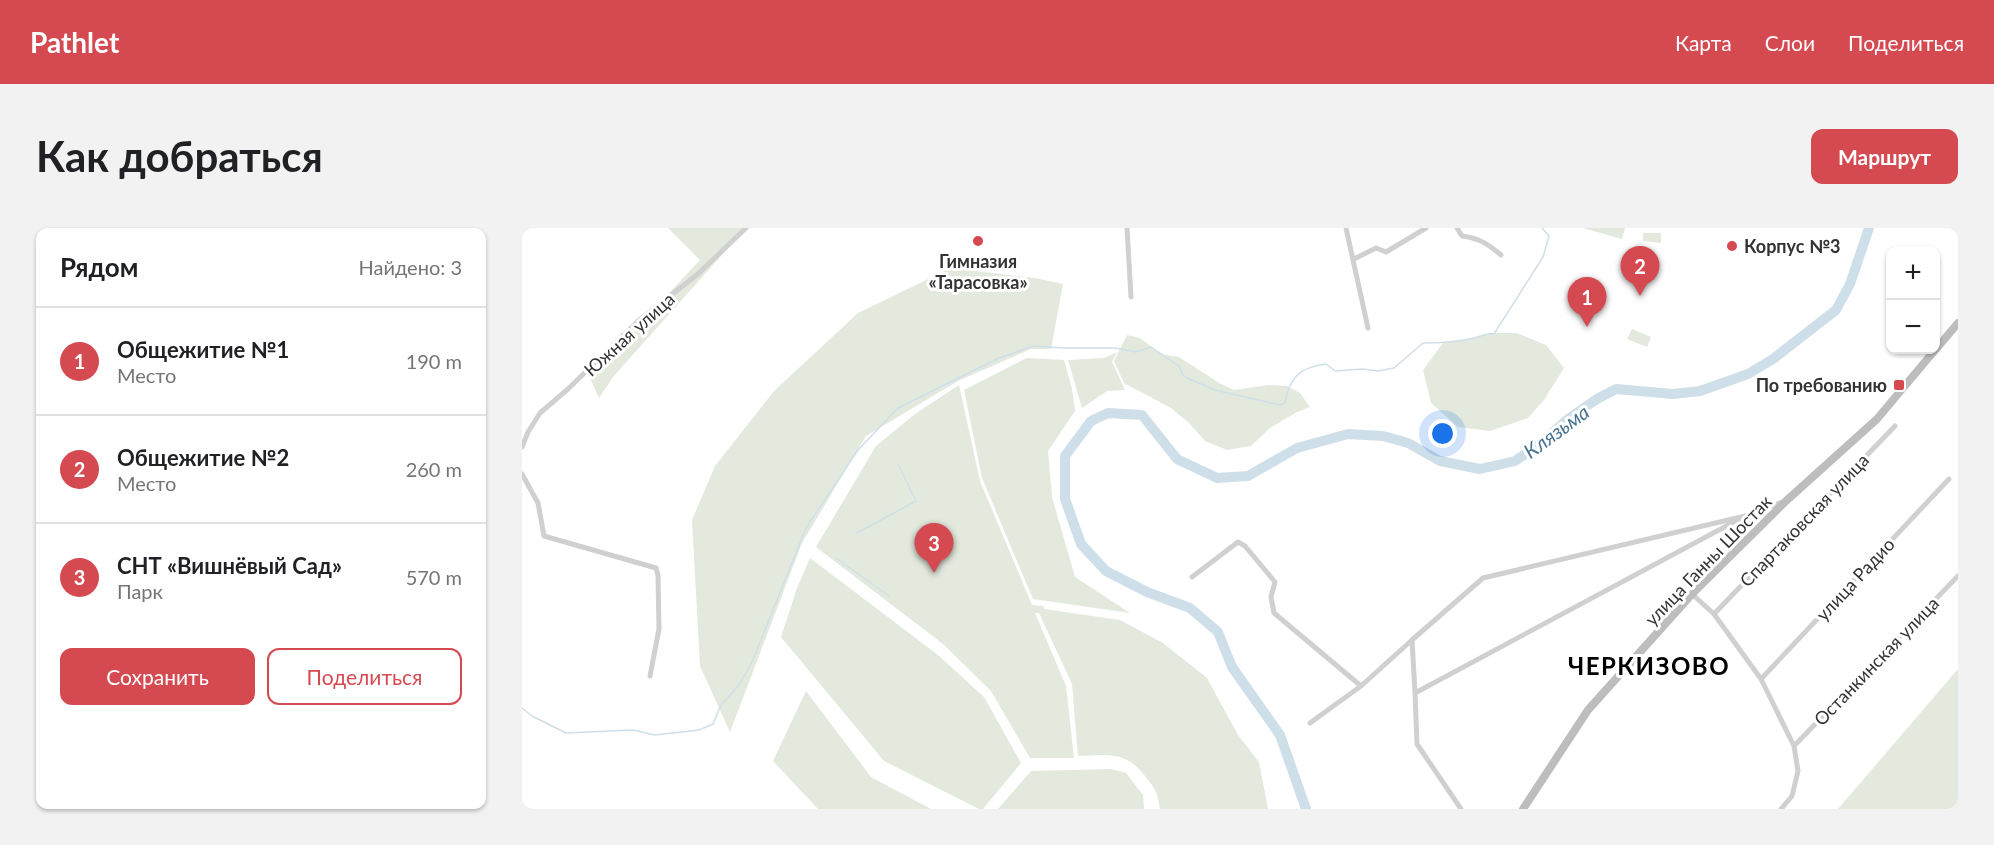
<!DOCTYPE html>
<html lang="ru">
<meta charset="utf-8">
<style>
body{margin:0;font-family:Lato,sans-serif;background:#f2f2f2;color:#202124}
.controls{position:absolute;right:18px;top:18px;display:grid;overflow:hidden;border-radius:12px;box-shadow:0 2px 4px #0004}
.controls button{width:54px;height:54px;display:grid;place-items:center;padding:0;border:0;border-bottom:2px solid #e0e0e0;background:#fff;color:#202124;font:30px sans-serif}
.you{position:absolute;left:921px;top:206px;width:21px;height:21px;margin:-15px;border:4px solid #fff;border-radius:50%;background:#1a73e8;box-shadow:0 0 0 9px #1a73e833}
.badge{display:grid;place-items:center;width:39px;height:39px;border-radius:50%;background:#d54951;color:#fff;font-size:20px;font-weight:700}
.pin{position:absolute;translate:-50% -50px;filter:drop-shadow(0 2px 3px #0008)}
.pin::after{content:'';position:absolute;top:32px;width:21px;height:18px;background:inherit;clip-path:polygon(0 0,100% 0,50% 100%)}
.list{margin:0;padding:0;list-style:none}
h2{display:flex;justify-content:space-between;align-items:center;height:78px;margin:0;padding:0 24px;font-size:26px}
h2 small{font-size:20px;font-weight:400;color:#757577}
.list li{display:grid;grid-template-columns:39px 1fr auto;gap:18px;align-items:center;box-sizing:border-box;height:108px;padding:0 24px;border-top:2px solid #e0e0e0}
.list b{display:block;font-size:22px;white-space:nowrap}
.list p{margin:0;font-size:20px;white-space:nowrap;color:#757577}
.list em{font-size:20px;font-style:normal;color:#757577}
.actions{display:flex;gap:12px;padding:18px 24px}
.actions a{flex:1;padding:14px 0;border:2px solid #d54951;border-radius:12px;text-align:center;font-size:21px;color:#d54951}
.actions .main{background:#d54951;color:#fff}
.map{position:relative;flex:none;width:1436px;height:581px;overflow:hidden;border-radius:12px}
header{display:flex;align-items:center;gap:36px;box-sizing:border-box;height:84px;padding:0 30px;background:#d54951;color:#fff}
header strong{font-size:28px}
nav{display:flex;gap:33px;margin-inline-start:auto;font-size:21px}
.intro{display:flex;align-items:center;justify-content:space-between;box-sizing:border-box;height:144px;padding:0 36px}
h1{margin:0;font-size:42px}
.button{padding:15px 27px;border-radius:12px;background:#d54951;color:#fff;font-size:21px;font-weight:700}
main{display:flex;gap:36px;padding:0 36px}
aside{flex:1;background:#fff;border-radius:12px;box-shadow:0 2px 4px #0004}
.map>svg:first-child{display:block}
.green{fill:#e3e9dd}
.lines{fill:none;stroke-linecap:round;stroke-linejoin:round}
.stream{stroke:#cfdfe9;stroke-width:1.5}
.river{stroke:#cfdfe9;stroke-width:10}
.minor{stroke:#d0d0d0;stroke-width:5}
.secondary{stroke:#bdbdbd;stroke-width:8}
.poi-dot{fill:#d54951;stroke:#fff;stroke-width:2}
.labels{text-anchor:middle;dominant-baseline:central;stroke-width:6;stroke-linejoin:round;paint-order:stroke}
.poi-label{font-size:18px;font-weight:bold;fill:#333;stroke:#fff;text-anchor:start}
.street-label{font-size:18px;fill:#333;stroke:#fff}
.water-label{font-size:20px;font-style:italic;fill:#47728f;stroke:#fff}
.district-label{font-size:24px;font-weight:bold;letter-spacing:1.5px;fill:#000;stroke:#fff}
</style>
<header>
<strong>Pathlet</strong>
<nav><a>Карта</a><a>Слои</a><a>Поделиться</a></nav>
</header>
<div class="intro"><h1>Как добраться</h1><a class="button">Маршрут</a></div>
<main>
<aside>
<h2>Рядом<small>Найдено: 3</small></h2>
<ul class="list">
<li><span class="badge">1</span><div><b>Общежитие №1</b><p>Место</p></div><em>190 m</em></li>
<li><span class="badge">2</span><div><b>Общежитие №2</b><p>Место</p></div><em>260 m</em></li>
<li><span class="badge">3</span><div><b>СНТ «Вишнёвый Сад»</b><p>Парк</p></div><em>570 m</em></li>
</ul>
<div class="actions"><a class="main">Сохранить</a><a>Поделиться</a></div>
</aside>
<div class="map">
<svg width="1436" height="581" viewBox="0 0 1436 581">
<rect width="100%" height="100%" fill="#fff"/>
<path class="green" d="M146,0H224L91,149L77,170L68,150L178,32Z
M1061,0H1103L1100,11Z
M1121,5H1139V15L1121,13Z
M429,40L513,50L541,56L529,121H509L436,153L344,208L280,315L208,504L178,438L170,292L193,238L252,163L336,85Z
M1110,101L1129,109L1125,119L1105,111Z
M968,105H995L1024,117L1042,140L1022,172L1006,190L968,203L936,199L909,175L901,142L921,115L952,110Z
M605,107L618,110L639,126L657,129L697,155L712,162L746,157L765,158L778,165L788,179L775,184L748,200L729,218L705,222L683,213L667,195L649,180L602,155L592,133Z
M595,124L590,134L603,162L585,163L560,180L546,132L582,130Z
M505,130L542,132L550,161L553,183L526,223L530,269L553,349L608,385L511,371L460,250L442,162Z
M437,157L458,253L510,377L521,378L522,381L598,392L641,415L685,450L716,507L737,534L746,581H638C635,563 634,562 623,548C603,522 585,527 556,528L550,456L517,385H513L544,458L552,530H508L469,463L421,416L294,319L354,218L393,186Z
M288,330L416,427L462,469L499,535L461,581H457L362,533L259,409L275,360Z
M1436,441V581H1316Z
M284,463L349,549L409,581H296L251,533Z
M589,541L604,545L621,567L622,581H476L509,543Z"/>
<g class="lines">
<path class="stream" d="M335,305L394,273L376,236
M314,330L367,368
M0,480L10,488L44,505L111,502L133,507L177,502L191,496L199,477L217,457L231,432L284,300L336,222L376,180L475,131L511,118L543,120H593L614,124L629,119L657,138L661,147L667,151L693,162L758,177L763,175C767,150 778,139 804,136L813,143L840,141L856,143L872,140L901,115C918,115 935,114 952,110C959,108 965,105 972,106L1021,29L1027,8L1020,0"/>
<path class="river" d="M784,581L758,507L710,439L696,404L668,380L625,364L584,343L559,316L543,271V228L569,193L586,185L620,187L655,231L695,250L726,248L775,220L826,206L861,208L886,215L918,233L958,241L993,233L1018,216L1046,191L1075,171L1094,161L1151,166L1178,163L1226,146L1251,131L1314,82L1328,56L1347,0"/>
<path class="minor" d="M605,0L609,69
M824,0L846,100
M935,0L940,8C957,10 966,16 979,27
M832,31L854,20L864,24L904,0
M0,219L6,204L18,185L46,161L116,93L176,46L224,0
M0,246L16,275L22,308L134,340L136,347L137,401L128,448
M1223,288L961,350L890,412L893,465L1223,288L1263,273
M670,349L716,314L723,318L753,354L749,369L752,385L839,458L890,412
M1170,366L1192,386L1239,451L1272,518L1276,543L1270,568L1259,581
M1192,386L1373,198
M1239,451L1427,251
M893,465L895,516L939,581
M788,495L839,458
M1272,518L1436,348"/>
<path class="secondary" d="M1414,121L1436,95
M1001,581L1066,482L1170,366L1264,273L1355,191L1413,122"/>
</g>
<g class="poi-dot">
<circle cx="456" cy="13" r="6"/>
<circle cx="1210" cy="18" r="6"/>
<rect x="1371" y="151" width="12" height="12" rx="3"/>
</g>
<g class="labels">
<g class="poi-label">
<text x="1222" y="18">Корпус №3</text>
<text x="456" y="33" text-anchor="middle">Гимназия<tspan x="456" dy="21">«Тарасовка»</tspan></text>
<text x="1365" y="157" text-anchor="end">По требованию</text>
</g>
<g class="street-label">
<text transform="translate(107 106) rotate(-42)">Южная улица</text>
<text transform="translate(1282 292) rotate(-46)">Спартаковская улица</text>
<text transform="translate(1186 332) rotate(-46)">улица Ганны Шостак</text>
<text transform="translate(1333 351) rotate(-47)">улица Радио</text>
<text transform="translate(1354 433) rotate(-46)">Останкинская улица</text>
</g>
<g class="water-label">
<text transform="translate(1034 203) rotate(-36)">Клязьма</text>
</g>
<g class="district-label">
<text x="1127" y="437">ЧЕРКИЗОВО</text>
</g>
</g>
</svg>
<div class="controls">
<button>+</button>
<button>−</button>
</div>
<div class="you"></div>
<div class="pin badge" style="left:1065px;top:99px">1</div>
<div class="pin badge" style="left:1118px;top:68px">2</div>
<div class="pin badge" style="left:412px;top:345px">3</div>
</div>
</main>
